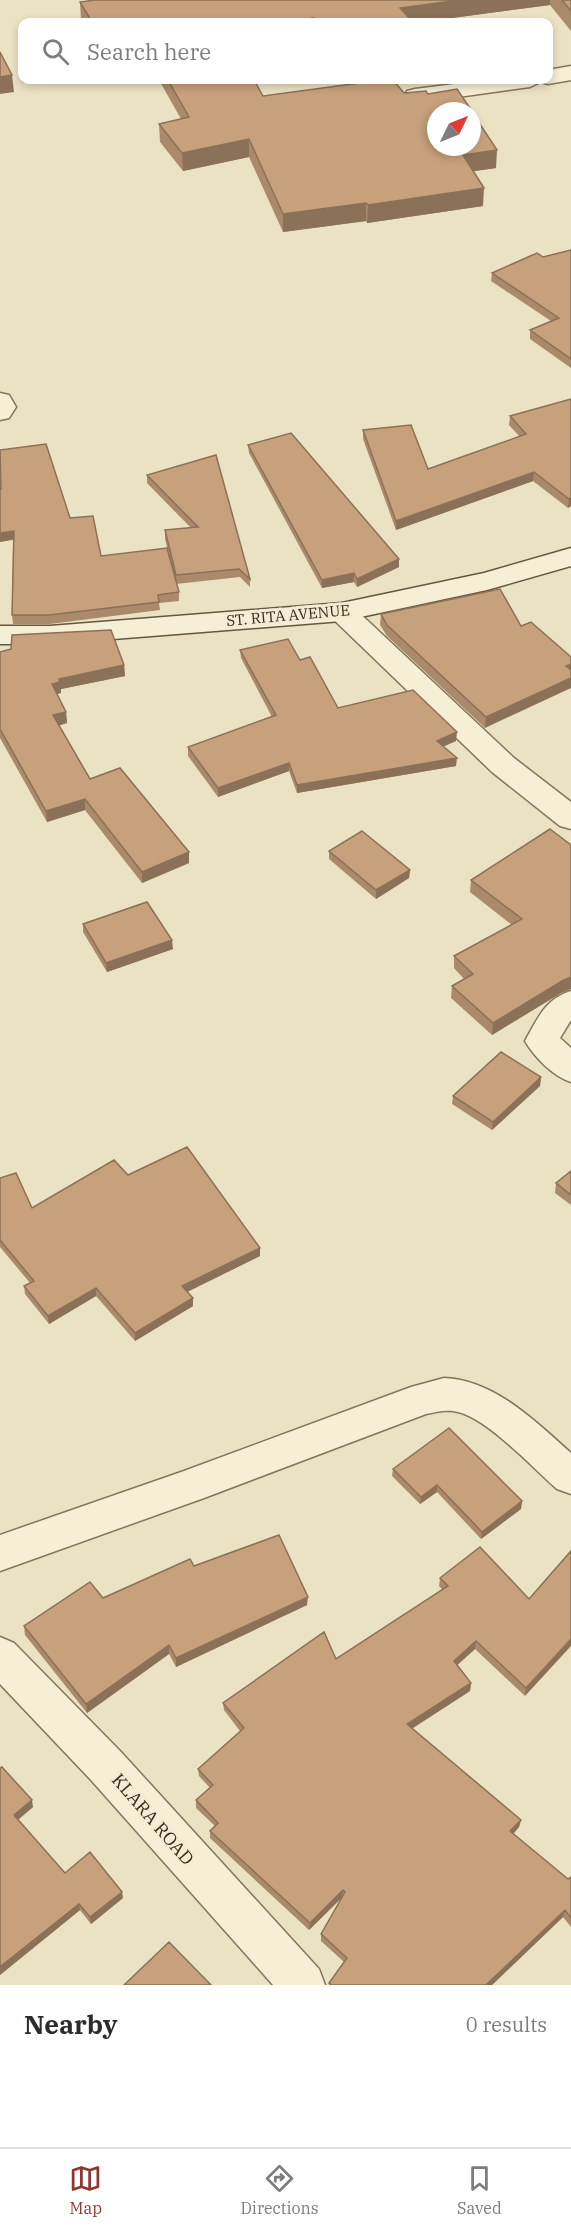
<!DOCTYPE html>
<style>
body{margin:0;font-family:"IBM Plex Serif",serif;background:#f2f2f3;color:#2b2b33}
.compass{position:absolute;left:427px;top:102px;width:54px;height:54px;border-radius:50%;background:#fff;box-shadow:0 3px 9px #0003;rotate:47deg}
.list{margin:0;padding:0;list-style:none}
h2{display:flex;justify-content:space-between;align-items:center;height:78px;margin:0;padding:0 24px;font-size:26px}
h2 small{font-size:20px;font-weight:400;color:#7c7c81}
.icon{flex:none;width:33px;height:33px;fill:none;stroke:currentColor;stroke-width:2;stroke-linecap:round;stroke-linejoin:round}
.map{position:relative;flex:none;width:571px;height:1985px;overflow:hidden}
.search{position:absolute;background:#fff;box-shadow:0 3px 9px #0003;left:18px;right:18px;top:18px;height:66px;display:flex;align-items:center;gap:15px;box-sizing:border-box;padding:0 21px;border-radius:12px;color:#7c7c81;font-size:22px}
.sheet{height:162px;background:#fff}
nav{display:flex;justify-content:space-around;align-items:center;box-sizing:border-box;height:84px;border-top:2px solid #e1e1e2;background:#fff;font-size:16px;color:#7c7c81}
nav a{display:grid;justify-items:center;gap:3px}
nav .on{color:#8f362f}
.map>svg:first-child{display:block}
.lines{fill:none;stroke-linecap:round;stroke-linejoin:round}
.street-casing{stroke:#84745b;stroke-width:3}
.secondary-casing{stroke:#66563f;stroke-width:3}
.street{fill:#f6efd6;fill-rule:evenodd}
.secondary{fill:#f6efd6;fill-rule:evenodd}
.wall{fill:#ab8a6b}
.shaded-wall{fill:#8b7157}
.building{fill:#c7a17c;stroke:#8b7157;stroke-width:1.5}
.labels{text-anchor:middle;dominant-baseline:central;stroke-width:6;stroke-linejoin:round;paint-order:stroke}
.street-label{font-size:15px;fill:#352b1f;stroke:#f3ecd3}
.near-street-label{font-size:18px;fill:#352b1f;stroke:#f3ecd3}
</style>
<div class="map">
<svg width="571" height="1985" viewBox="0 0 571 1985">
<rect width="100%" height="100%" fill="#ebe2c4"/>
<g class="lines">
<defs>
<path id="street" d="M571,66V80L548,84L540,82L530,87L415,103L407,101L404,96L407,91L415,89L486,80H548V70Z
M0,393L9,395L16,407L9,418L0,420Z
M342,603L352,606L514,758L571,802V829L560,826L492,772L332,618L328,612L332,606Z
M571,991V1020L560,1038L571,1048V1082C553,1076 535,1058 525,1041C538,1018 545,999 571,991Z
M444,1378C495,1380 536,1422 571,1453V1494L557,1489C533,1468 488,1419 458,1412C447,1409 437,1412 426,1414L204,1498L0,1571V1535L184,1471L411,1387Z
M0,1637L14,1643L121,1752L319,1969L325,1985H273L91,1780L0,1684Z"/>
<path id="secondary" d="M571,548V566L487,590L342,621L50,644H0V626H50L342,603L484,573Z"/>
</defs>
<use href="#street" class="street-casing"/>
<use href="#secondary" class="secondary-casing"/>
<use href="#street" class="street"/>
<use href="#secondary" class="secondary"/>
</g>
<path class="wall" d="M95,0H571V31L550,5L422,22H83L81,20L80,2Z
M159,80H254L263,96L404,93L428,94L496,168L473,171L483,206L367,223L366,221L283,232L249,157L183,171L160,142L159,124L181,119Z
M571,250V368L530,339V330L551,321L491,281L492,273L543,257Z
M571,399V506L568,508L533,481L396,530L363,439V430L428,469L520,437L509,425L510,416Z
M248,445L399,559V567L357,587L354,582L322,588L249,453Z
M0,450L70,518L101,556L179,592V601L159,603L160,610L50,624H13L12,615L13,540L0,542Z
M147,475L250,579V587L240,577L176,584L165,539V530L191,528L147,483Z
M381,614L521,626L485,728L387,636L380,625Z
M240,650L300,660L338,708L456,741L443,746L456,766L297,793L289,771L218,797L188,756V747L272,717L241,658Z
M0,652L124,665L125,676L61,689V693L57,694L66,712L67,723L59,725L90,779L189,852V863L142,883L85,810L47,822L0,738Z
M571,845V989L561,993L492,1035L451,998L452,986L464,979L454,968V956L512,925L470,892L471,880Z
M329,851L410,870L409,878L376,899L329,859Z
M83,924L173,949L107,972L83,932Z
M541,1077L540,1086L492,1130L452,1104L453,1096Z
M571,1171V1205L555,1193L556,1183Z
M128,1175L260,1256L187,1292L193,1298V1306L135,1341L96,1296L49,1324L25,1294L24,1286L30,1283L0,1247V1178L32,1208Z
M393,1469L522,1501L521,1509L481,1539L437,1492L420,1504L392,1476Z
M571,1551L525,1696L475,1649L457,1665L471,1683L470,1691L412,1728L521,1820L519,1827L513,1834L568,1879L571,1877V1927L563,1917L492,1985H329V1983L344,1962L321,1941V1934L342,1898L309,1930L210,1838V1831L215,1826L196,1808V1800L210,1788L199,1776L198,1769L240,1731L224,1710L223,1703L336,1659L443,1590L439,1586L440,1578L529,1599Z
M194,1566L307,1605L176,1667L169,1654L87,1713L25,1635L24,1626Z
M0,1768L33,1807L18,1820L65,1873L123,1898L91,1924L80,1910L0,1975Z"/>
<path class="shaded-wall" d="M460,0H550V5L422,22H400V8Z
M314,18V22H282Z
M12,75L14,92L0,94V77Z
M249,139V157L183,171L182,153Z
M497,150L496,168L462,173L463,155Z
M484,188L483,206L367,223L368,205Z
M366,203V221L283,232V214Z
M534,472L533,481L396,530V521Z
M571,498V506L568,508L569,499Z
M14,531V539L0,542V533Z
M399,559V567L357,587V579Z
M354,573V582L322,588V580Z
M571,664V674L566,666Z
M124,665L125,676L61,689V693L53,695L52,684L59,679Z
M571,678V688L485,728L486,717Z
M66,712L67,723L54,727L53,715Z
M457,732L456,741L436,750L437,741Z
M457,758L456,766L297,793V785Z
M289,763V771L218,797V788Z
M85,799V810L47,822L46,811Z
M189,852V863L142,883V872Z
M410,870L409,878L376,899V890Z
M172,940L173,949L107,972L106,963Z
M571,977V989L561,993L492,1035L493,1023L562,981Z
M541,1077L540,1086L492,1130L493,1122Z
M260,1248V1256L183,1294L182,1286Z
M96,1288V1296L49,1324L48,1316Z
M193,1298V1306L135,1341V1333Z
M437,1485V1492L420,1504L421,1497Z
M522,1501L521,1509L481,1539L482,1532Z
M308,1597L307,1605L176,1667V1658Z
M571,1639V1646L525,1696L526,1688Z
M476,1641L475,1649L453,1669L454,1661Z
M169,1645V1654L87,1713L86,1704Z
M471,1683L470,1691L407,1732V1724Z
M32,1800L33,1807L15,1822L14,1815Z
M521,1820L519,1827L509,1839L510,1831Z
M343,1890L342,1897L309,1930L310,1923Z
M122,1892L123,1898L91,1924L90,1917Z
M79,1904L80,1910L0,1975V1967Z
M565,1910L563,1917L492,1985H486Z"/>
<path class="building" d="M95,0H460L400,8L413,22H318L314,18L282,22H92L80,2Z
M562,0H571V11Z
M0,52L12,75L0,77Z
M168,80H254L263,96L382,80H393L404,93L426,91L428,94L457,89L472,111H436V147H472V112L497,150L463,155L484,188L368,205L366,203L283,214L249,139L182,153L159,124L189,117Z
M571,250V359L530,330L559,318L492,273L537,253L543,257Z
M571,399V498L569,499L534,472L396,521L363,430L411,425L428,469L526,434L510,416Z
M291,433L399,559L357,579L354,573L322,580L248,445Z
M46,444L70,518L93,516L101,556L167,548L179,592L158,595L159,602L49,615H12L14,531L0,533V489H1L0,450Z
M216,455L250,579L239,569L176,575L165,530L198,527L147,475Z
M500,589L521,626L531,622L571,657V664L566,666L571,670V678L486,717L387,625L381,614Z
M111,630L124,665L59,679L60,682L52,684L66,712L53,715L90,779L120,768L189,852L142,872L85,799L46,811L0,729V652L11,649L12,635Z
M288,639L300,660L310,657L338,708L413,690L457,732L437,741L457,758L297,785L289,763L218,788L188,747L276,715L240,650Z
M550,829L571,845V977L562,981L493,1023L452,986L473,974L454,956L522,919L471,880Z
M362,831L410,870L376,890L329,851Z
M147,902L172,940L106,963L83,924Z
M501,1052L541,1077L493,1122L453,1096Z
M187,1147L260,1248L182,1286L193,1298L135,1333L96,1288L48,1316L24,1286L34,1281L0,1240V1178L16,1173L32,1208L114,1160L128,1175Z
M571,1171V1195L556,1183Z
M449,1428L522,1501L482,1532L437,1485L421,1497L393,1469Z
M279,1535L308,1597L176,1658L169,1645L86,1704L24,1626L90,1582L103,1598L190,1559L194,1566Z
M480,1547L529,1599L571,1551V1639L526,1688L476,1641L454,1661L471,1683L407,1724L521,1820L510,1831L568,1879L571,1877V1918L565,1910L486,1985H332L329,1983L347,1958L321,1934L345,1892L343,1890L310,1923L210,1831L218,1823L196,1800L213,1785L198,1769L244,1728L223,1703L324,1632L336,1659L448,1586L440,1578Z
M2,1767L32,1800L14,1815L65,1873L90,1852L122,1892L90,1917L79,1904L0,1967V1768Z
M169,1942L211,1985H124Z"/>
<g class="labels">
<g class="street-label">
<text transform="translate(288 615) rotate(-5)">ST. RITA AVENUE</text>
</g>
<g class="near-street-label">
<text transform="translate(153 1819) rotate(49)">KLARA ROAD</text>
</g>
</g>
</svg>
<svg class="compass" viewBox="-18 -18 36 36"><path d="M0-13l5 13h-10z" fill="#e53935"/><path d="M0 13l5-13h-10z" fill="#7c7c81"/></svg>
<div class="search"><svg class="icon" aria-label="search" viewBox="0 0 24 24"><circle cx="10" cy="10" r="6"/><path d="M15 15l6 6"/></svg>Search here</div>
</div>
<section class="sheet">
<h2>Nearby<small>0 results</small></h2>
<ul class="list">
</ul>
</section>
<nav>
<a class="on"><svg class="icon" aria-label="map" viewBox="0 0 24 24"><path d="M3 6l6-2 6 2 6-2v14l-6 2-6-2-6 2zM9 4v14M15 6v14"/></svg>Map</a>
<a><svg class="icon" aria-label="directions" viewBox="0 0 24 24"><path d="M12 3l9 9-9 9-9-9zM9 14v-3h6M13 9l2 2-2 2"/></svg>Directions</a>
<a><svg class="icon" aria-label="saved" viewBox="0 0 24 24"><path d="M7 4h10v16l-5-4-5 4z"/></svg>Saved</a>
</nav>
